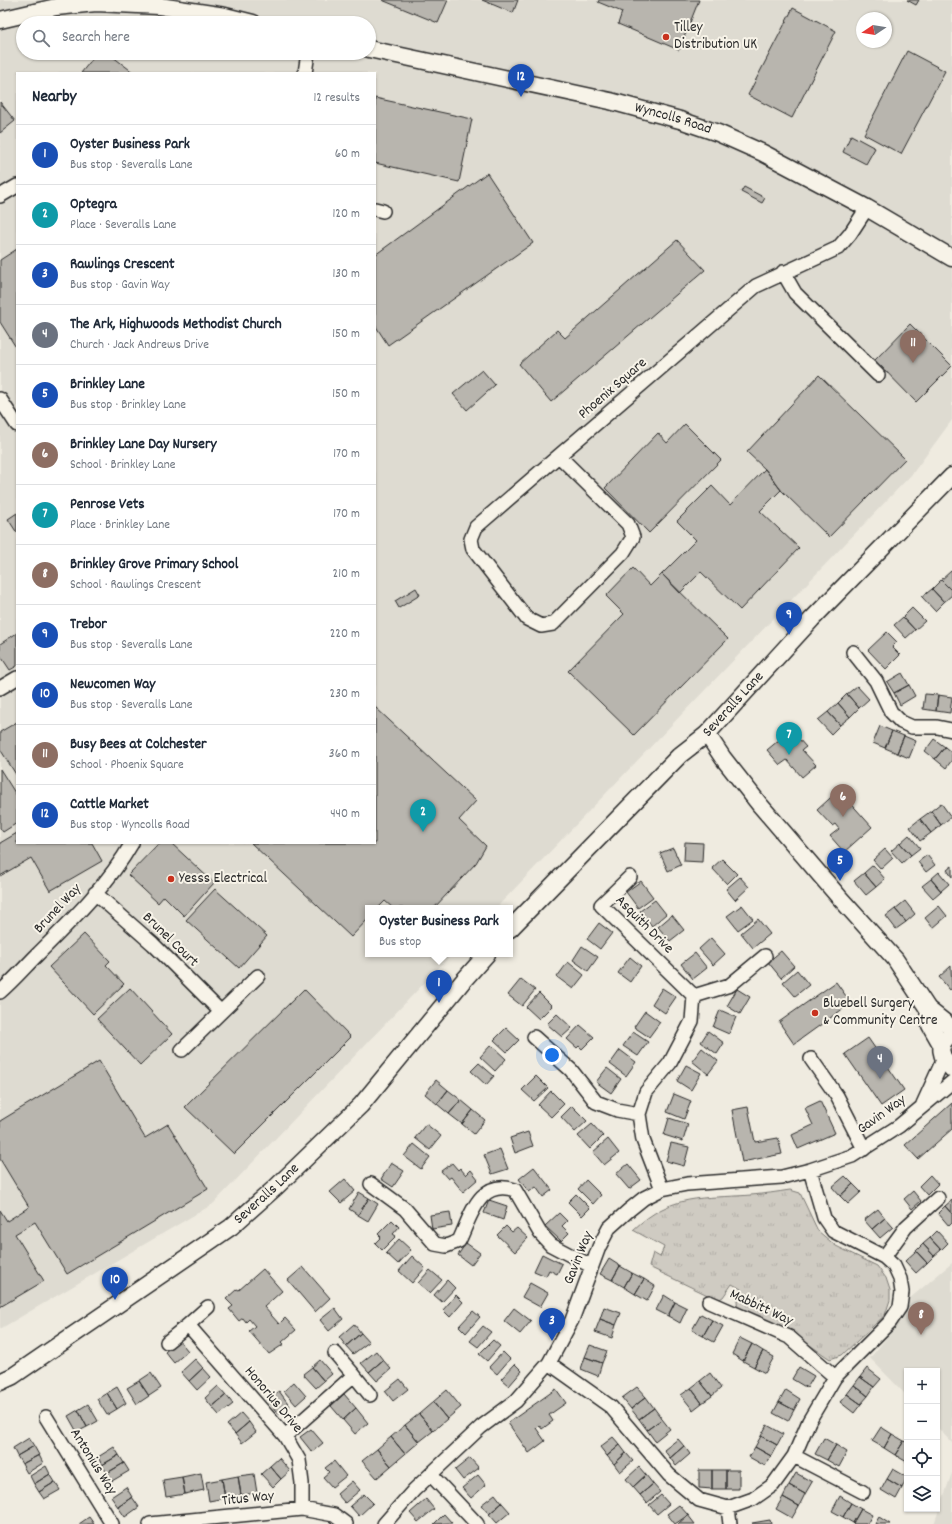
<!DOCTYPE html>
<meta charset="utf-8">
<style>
body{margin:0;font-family:Dekko,sans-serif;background:#f6f6f7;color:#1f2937}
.controls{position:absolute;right:12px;bottom:12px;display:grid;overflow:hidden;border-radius:0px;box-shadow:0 1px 3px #0004}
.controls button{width:36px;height:36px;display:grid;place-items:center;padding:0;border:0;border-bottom:1px solid #e0e1e3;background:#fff;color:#1f2937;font:20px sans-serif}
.compass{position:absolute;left:856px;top:12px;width:36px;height:36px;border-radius:50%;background:#fff;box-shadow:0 1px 3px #0004;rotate:258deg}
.you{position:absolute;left:552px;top:1055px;width:14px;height:14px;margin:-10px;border:3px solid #fff;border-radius:50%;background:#1a73e8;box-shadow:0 0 0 6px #1a73e833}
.badge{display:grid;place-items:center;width:26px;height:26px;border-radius:50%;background:#1a73e8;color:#fff;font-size:13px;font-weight:700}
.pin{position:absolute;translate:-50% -33px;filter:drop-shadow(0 1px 2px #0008)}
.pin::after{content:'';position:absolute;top:21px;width:14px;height:12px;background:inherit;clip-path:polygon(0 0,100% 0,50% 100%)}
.popup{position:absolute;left:365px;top:905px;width:148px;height:52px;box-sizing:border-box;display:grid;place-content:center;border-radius:0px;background:#fff;filter:drop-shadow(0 1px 3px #0005);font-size:13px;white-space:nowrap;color:#747a83}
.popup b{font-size:15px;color:#1f2937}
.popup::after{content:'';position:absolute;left:50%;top:100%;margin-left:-8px;border:8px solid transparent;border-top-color:#fff}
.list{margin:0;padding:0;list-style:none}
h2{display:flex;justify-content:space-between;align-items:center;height:52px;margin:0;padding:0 16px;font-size:17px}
h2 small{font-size:13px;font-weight:400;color:#747a83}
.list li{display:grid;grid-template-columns:26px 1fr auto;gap:12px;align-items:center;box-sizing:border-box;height:60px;padding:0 16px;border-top:1px solid #e0e1e3}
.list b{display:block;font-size:15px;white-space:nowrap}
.list p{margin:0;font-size:13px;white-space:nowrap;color:#747a83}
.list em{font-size:13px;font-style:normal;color:#747a83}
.icon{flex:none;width:22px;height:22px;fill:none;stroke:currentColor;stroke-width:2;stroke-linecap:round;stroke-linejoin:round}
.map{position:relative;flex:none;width:952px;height:1524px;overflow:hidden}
.search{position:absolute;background:#fff;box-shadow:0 1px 3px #0004;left:16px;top:16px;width:360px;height:44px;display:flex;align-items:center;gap:10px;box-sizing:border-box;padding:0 14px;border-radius:22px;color:#747a83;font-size:15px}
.panel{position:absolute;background:#fff;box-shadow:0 1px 3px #0004;left:16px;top:72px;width:360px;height:772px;border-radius:0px}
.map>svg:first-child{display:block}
.built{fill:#dedbd1;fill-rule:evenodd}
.park{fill:url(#park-tufts);stroke:#7d7b76}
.building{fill:#b8b5ae;stroke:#2b2b2b}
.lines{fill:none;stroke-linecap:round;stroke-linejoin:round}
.minor-casing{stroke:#2b2b2b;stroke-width:16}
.tertiary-casing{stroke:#2b2b2b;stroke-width:19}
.minor{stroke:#f7f3e8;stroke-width:13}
.tertiary{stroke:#f7f3e8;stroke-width:16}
.poi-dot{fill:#c8321e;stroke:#f7f3e8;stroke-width:1.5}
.labels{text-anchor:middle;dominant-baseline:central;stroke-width:4;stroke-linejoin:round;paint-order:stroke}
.poi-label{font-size:15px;fill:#2b2b2b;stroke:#f7f3e8;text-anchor:start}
.street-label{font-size:15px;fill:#2b2b2b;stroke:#f7f3e8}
</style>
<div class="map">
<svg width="952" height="1524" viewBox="0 0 952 1524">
<defs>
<pattern id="park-tufts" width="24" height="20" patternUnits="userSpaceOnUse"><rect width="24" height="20" fill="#cfcbc2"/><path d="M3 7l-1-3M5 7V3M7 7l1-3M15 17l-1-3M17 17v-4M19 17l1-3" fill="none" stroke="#b2aea7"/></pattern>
</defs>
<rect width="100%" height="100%" fill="#efebe0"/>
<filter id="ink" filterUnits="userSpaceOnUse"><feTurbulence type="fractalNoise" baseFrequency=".025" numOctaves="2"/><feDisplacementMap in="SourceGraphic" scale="8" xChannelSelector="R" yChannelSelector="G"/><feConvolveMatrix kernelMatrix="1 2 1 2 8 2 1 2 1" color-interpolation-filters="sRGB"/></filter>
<g filter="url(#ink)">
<path class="built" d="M0,0H952V420L913,473L496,908H368V954H452L213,1204L0,1329ZM862,18H886V42H862ZM23,23H369V53H23ZM17,73H375V843H17Z
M952,1263V1443L937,1427V1371H907V1396L870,1358L908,1312L909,1299Z
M952,1473V1524H934Z"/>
<path class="park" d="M790,1190L800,1193L818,1231L836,1246L877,1266L886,1278L890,1290V1300L885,1315L842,1355L830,1359L785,1328L738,1310L737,1301L741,1289L732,1284L723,1297L718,1300L649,1267L653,1253L660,1257L664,1247L633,1230C672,1193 702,1199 751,1195C764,1194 777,1192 790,1190Z"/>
<path class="building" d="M382,0H448L438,23Z
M482,0H518L513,13Z
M599,0H699L679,50L618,24L622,12L598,2Z
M907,0H919L916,5Z
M793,8L836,31L792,118L748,95Z
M907,51L945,71L901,154L864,134Z
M97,53H108L134,73H81Z
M375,98L472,119L459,182L375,163Z
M0,102L15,121L0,133Z
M851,135L875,148L866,164L843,152Z
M487,173L533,243L388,345L375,325V255Z
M744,187L765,198L762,203L741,192Z
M677,240L705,270L551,402L519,364L557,330L565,338Z
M17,249V349L0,322V260Z
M910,324L952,366L916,402L875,360Z
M482,370L495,385L467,410L453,394Z
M819,375L905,459L829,537L781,490L765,469L747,452Z
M685,424L721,460L649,533L605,488L658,433L667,443Z
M765,469L781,490L760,511L799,548L740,610L701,572L680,593L662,574L696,540L677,521L712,486L730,505Z
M17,513V533L8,519Z
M633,568L650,586L662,574L728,639L634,735L568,671L624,614L606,596Z
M951,571L952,572V591L941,580Z
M941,580L952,591V595L944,602L932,589Z
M416,588L420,595L399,608L395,601Z
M932,589L944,602L935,611L922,597Z
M912,608L925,621L915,630L903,617Z
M903,617L915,630L906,638L894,625Z
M887,632L897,642L892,647L900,655L886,669L868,650Z
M17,633V666L10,670L0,655V644Z
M902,673L909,685L894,693L887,682Z
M909,685L915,696L900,705L894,693Z
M857,686L869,699L859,708L847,694Z
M847,694L859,708L850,717L838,703Z
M925,694L938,695L936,711L923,709Z
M938,695L952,697L950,713L936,711Z
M838,703L850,717L840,725L828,712Z
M375,707L476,801L459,820L486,846L476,863L434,908H393L385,901L378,908H368V919L351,937L251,843H375Z
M828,712L840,725L831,734L818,720Z
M17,722V776L0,749V732Z
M880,726L892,731L885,748L873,743Z
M791,730L806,747L802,750L816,765L802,777L787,760L780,765L767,750Z
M892,731L904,736L897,753L885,748Z
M904,736L916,741L909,758L897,753Z
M934,739L945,747L935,759L925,751Z
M945,747L952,753V760L946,768L935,759Z
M0,769L17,796V823L3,832L0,828Z
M839,790L872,827L844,852L830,836L839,829L835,824L832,826L817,810Z
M941,803L951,817L941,825L931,811Z
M931,811L941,825L931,833L920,819Z
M920,819L931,833L920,841L910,827Z
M17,833V843H92L102,861L50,891L31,858L0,876V843Z
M909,835L920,848L911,855L900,843Z
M685,842L703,843L702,862L684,861Z
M159,843H171L214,883L184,916L164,896L158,903L128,875Z
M900,843L911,855L902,863L891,851Z
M673,848L681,865L668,871L660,853Z
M885,849L893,858L881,869L873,860Z
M927,855L935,865L926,872L918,862Z
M722,859L737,874L727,884L712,868Z
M873,865L885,879L876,887L864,873Z
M952,866V877L947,870Z
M939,872L949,884L941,891L931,879Z
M864,873L876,887L866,895L854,881Z
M740,877L749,887L735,900L726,889Z
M931,879L941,891L933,898L922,886Z
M641,881L653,897L638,908L626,892Z
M215,889L267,936L239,968L186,920Z
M655,900L666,914L652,926L640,911Z
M905,901L915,914L906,922L895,909Z
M742,905L753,919L738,930L727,916Z
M939,906L947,916L933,928L925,918Z
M895,909L906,922L896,929L886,916Z
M672,915L684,930L670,941L658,927Z
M758,919L770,934L753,948L741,933Z
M599,923L612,933L600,949L587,939Z
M84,934L110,961L106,965L124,984L93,1014L49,967Z
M711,938L725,954L713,965L699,949Z
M582,946L598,957L588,971L573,960Z
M781,951L794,966L781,978L768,962Z
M695,953L707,968L693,979L681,964Z
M630,957L641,966L630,982L618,973Z
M568,962L584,975L573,989L557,977Z
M951,966L952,988L950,990L939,977Z
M797,970L809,985L795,996L783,982Z
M521,979L535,990L522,1006L508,995Z
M836,982L851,1003L794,1044L779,1022Z
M130,988L172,1034L140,1065L97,1019Z
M662,988L676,997L665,1013L652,1004Z
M304,989L351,1037L234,1154L185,1107Z
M737,989L750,997L740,1014L727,1006Z
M539,993L552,1006L539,1019L526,1007Z
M720,1010L736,1017L729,1034L713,1027Z
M645,1011L660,1022L649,1037L634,1027Z
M557,1014L572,1028L562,1037L547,1024Z
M580,1025L594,1037L582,1049L579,1046L577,1048L567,1039Z
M506,1028L519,1040L507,1052L494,1040Z
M708,1031L724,1043L717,1054L701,1042Z
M633,1032L648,1042L638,1056L623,1046Z
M868,1038L904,1090L881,1106L845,1054Z
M491,1045L506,1059L495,1071L480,1057Z
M702,1048L718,1061L708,1074L692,1061Z
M620,1050L636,1062L626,1076L610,1064Z
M99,1061L145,1138L168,1124L208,1189L67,1274L35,1222L15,1234L44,1281L0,1307V1210L7,1221L29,1207L0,1159V1121Z
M479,1063L494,1076L486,1085L471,1071Z
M686,1065L701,1073L691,1090L677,1081Z
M607,1068L621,1079L611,1093L596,1082Z
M536,1076L548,1088L534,1101L522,1090Z
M436,1080L448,1090L437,1104L425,1094Z
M448,1090L461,1100L449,1114L437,1104Z
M551,1091L564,1104L551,1117L538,1105Z
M674,1094L691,1101L684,1119L667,1112Z
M461,1100L473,1110L462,1124L449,1114Z
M820,1101L835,1133L798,1149L792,1135L813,1125L805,1108Z
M952,1103V1129L918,1159L905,1145Z
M572,1106L587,1121L575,1132L561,1117Z
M748,1107L755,1142L778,1138L782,1154L742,1162L732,1110Z
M473,1110L485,1120L474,1134L462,1124Z
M669,1118L688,1124L683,1141L664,1135Z
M426,1124L441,1136L430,1150L415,1138Z
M592,1124L603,1136L590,1149L578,1136Z
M528,1132L533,1146L515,1153L510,1138Z
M608,1139L619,1153L604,1165L593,1152Z
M671,1143L689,1147L684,1166L666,1161Z
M414,1144L430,1157L421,1169L404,1156Z
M500,1149L508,1169L492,1174L484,1155Z
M391,1163L404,1171L393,1187L381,1179Z
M452,1163L458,1170L460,1168L466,1175L471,1170L478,1179L463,1192L451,1177L448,1179L441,1171Z
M628,1164L641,1180L629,1189L616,1174Z
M534,1167L552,1190L543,1197L536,1187L529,1192L519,1179Z
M930,1175L938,1184L927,1195L919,1186Z
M845,1176L853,1184L840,1196L832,1187Z
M345,1179L355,1191L341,1203L330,1192Z
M586,1180L601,1195L593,1204L578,1189Z
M853,1184L861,1192L848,1204L840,1196Z
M913,1191L921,1201L912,1209L904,1199Z
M359,1192L369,1198L358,1215L349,1209Z
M576,1194L590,1208L582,1216L568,1202Z
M369,1198L378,1204L368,1221L358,1215Z
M489,1200L507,1206L503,1220L484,1213Z
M952,1200V1214L945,1206Z
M945,1206L952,1214V1223L949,1226L938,1213Z
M878,1209L885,1218L872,1229L864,1220Z
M450,1212L452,1226L432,1229L430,1215Z
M559,1213L567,1221L562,1226L569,1233L561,1241L545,1226Z
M885,1218L893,1227L880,1238L872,1229Z
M392,1220L399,1227L393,1234L396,1236L382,1250L375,1243L381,1237L378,1234Z
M506,1226L512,1232L517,1228L528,1238L515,1252L497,1235Z
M937,1231L948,1243L941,1250L930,1238Z
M930,1238L941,1250L934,1256L923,1244Z
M399,1239L411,1250L398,1264L386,1253Z
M466,1243L480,1253L471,1265L458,1255Z
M923,1244L934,1256L927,1263L916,1251Z
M916,1251L927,1263L916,1273L905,1261Z
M542,1254L562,1264L557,1274L549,1270L546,1276L534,1271Z
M412,1256L425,1268L412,1283L399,1271Z
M609,1259L620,1266L612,1280L600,1274Z
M620,1266L632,1273L624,1287L612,1280Z
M303,1267L330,1298L315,1312L288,1280Z
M263,1269L282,1291L264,1307L279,1324L285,1318L296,1330L282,1342L284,1344L269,1354L249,1331L255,1326L249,1319L246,1322L243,1318L239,1321L229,1309L233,1306L226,1299L237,1289L239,1290Z
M430,1270L442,1280L430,1293L418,1283Z
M632,1273L644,1279L635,1294L624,1287Z
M644,1279L655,1286L647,1301L635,1294Z
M447,1280L455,1288L442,1302L434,1295Z
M530,1283L548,1293L540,1307L522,1297Z
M456,1295L463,1302L450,1317L443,1310Z
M664,1295L675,1302L668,1316L656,1310Z
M675,1302L687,1308L680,1323L668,1316Z
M604,1307L621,1313L616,1325L600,1319Z
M335,1308L343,1319L329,1331L320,1320Z
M514,1308L531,1321L520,1334L504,1321Z
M473,1311L480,1317L466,1333L459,1326Z
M701,1314L712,1320L703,1336L692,1330Z
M600,1319L616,1325L612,1338L595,1332Z
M712,1320L723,1326L714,1342L703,1336Z
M354,1324L361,1333L346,1346L339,1337Z
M483,1326L491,1332L478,1347L470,1341Z
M361,1333L369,1342L353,1354L346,1346Z
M740,1338L752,1344L743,1361L732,1354Z
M179,1340L188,1351L174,1363L165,1352Z
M493,1340L500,1346L487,1361L479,1354Z
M752,1344L763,1351L754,1367L743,1361Z
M590,1345L607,1351L602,1363L585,1357Z
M376,1351L383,1360L369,1372L361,1363Z
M763,1351L774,1357L765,1373L754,1367Z
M503,1352L510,1359L497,1374L489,1367Z
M585,1357L602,1363L598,1376L581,1369Z
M195,1359L203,1368L189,1381L181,1372Z
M320,1360L332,1374L324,1381L312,1367Z
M383,1360L391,1369L377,1381L369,1372Z
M515,1364L522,1371L509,1386L501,1379Z
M312,1367L324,1381L316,1388L303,1374Z
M799,1367L814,1376L807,1388L792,1379Z
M203,1368L211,1377L197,1390L189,1381Z
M867,1368L881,1379L874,1387L860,1377Z
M151,1373L161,1388L149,1396L139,1381Z
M710,1373L721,1388L712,1396L700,1381Z
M860,1377L874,1387L868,1396L854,1385Z
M400,1379L408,1389L393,1401L385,1391Z
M139,1381L149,1396L137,1404L127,1388Z
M700,1381L712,1396L702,1403L691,1388Z
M294,1382L306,1396L296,1405L284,1391Z
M854,1385L868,1396L861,1404L847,1394Z
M218,1386L226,1395L212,1407L205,1398Z
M117,1387L126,1403L117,1409L107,1393Z
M637,1387L646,1397L631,1409L622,1398Z
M691,1388L702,1403L693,1410L681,1395Z
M556,1389L566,1403L549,1415L553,1421L542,1429L539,1425L536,1428L545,1441L529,1453L508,1423Z
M447,1390L461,1407L447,1419L433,1402Z
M786,1390L800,1399L794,1410L779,1402Z
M279,1391L290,1406L278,1414L267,1399Z
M107,1393L117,1409L107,1415L97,1399Z
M344,1394L356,1408L343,1420L331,1406Z
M847,1394L861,1404L854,1413L840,1402Z
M226,1395L233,1404L219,1415L212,1407Z
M646,1397L654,1408L639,1419L631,1409Z
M433,1402L447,1419L433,1431L419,1414Z
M779,1402L794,1410L788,1421L773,1413Z
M88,1404L98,1421L87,1427L78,1410Z
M356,1408L368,1423L355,1434L343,1420Z
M654,1408L662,1419L647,1430L639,1419Z
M78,1410L87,1427L77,1432L68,1416Z
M241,1413L249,1422L235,1434L227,1425Z
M419,1414L433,1431L419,1442L405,1425Z
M662,1419L670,1429L655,1441L647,1430Z
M249,1422L256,1432L242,1443L235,1434Z
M405,1425L419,1442L405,1454L391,1437Z
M767,1425L783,1434L777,1445L761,1436Z
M881,1427L892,1434L884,1448L872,1441Z
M311,1429L323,1443L312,1452L300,1437Z
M892,1434L904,1441L895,1455L884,1448Z
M761,1436L777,1445L771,1456L755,1447Z
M391,1437L405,1454L391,1466L377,1449Z
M613,1437L620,1445L607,1456L600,1447Z
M29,1438L34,1446L17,1456L13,1448Z
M824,1438L836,1445L827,1460L815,1454Z
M678,1439L684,1446L670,1458L664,1450Z
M904,1441L907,1442V1462L895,1455Z
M620,1445L626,1453L614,1464L607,1456Z
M836,1445L847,1452L839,1467L827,1460Z
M34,1446L39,1455L22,1464L17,1456Z
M684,1446L690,1454L676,1466L670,1458Z
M114,1447L119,1455L102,1465L98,1457Z
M755,1447L771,1456L765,1466L749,1457Z
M377,1449L391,1466L377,1478L362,1461Z
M626,1453L633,1461L620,1472L614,1464Z
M39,1455L43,1463L27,1473L22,1464Z
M119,1455L124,1463L107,1473L102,1465Z
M279,1458L290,1471L281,1479L270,1466Z
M470,1458L479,1468L463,1480L455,1470Z
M334,1461L346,1476L332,1487L323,1477L329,1472L325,1468Z
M124,1463L129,1471L112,1481L107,1473Z
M46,1466L50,1474L34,1484L30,1476Z
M270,1466L281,1479L273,1487L261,1474Z
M639,1467L646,1475L633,1487L626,1479Z
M893,1469L907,1477L902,1488L887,1479Z
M699,1470H712V1489L699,1488Z
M712,1470H726V1489H712Z
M726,1470H739V1489H726Z
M201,1473L204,1490L185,1494L182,1477Z
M796,1473L812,1482L805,1494L789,1485Z
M50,1474L55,1482L39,1492L34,1484Z
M254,1474L257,1493L241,1495L238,1476Z
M478,1475L486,1485L471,1498L462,1488Z
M646,1475L653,1484L640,1495L633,1487Z
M238,1476L241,1495L225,1498L222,1479Z
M182,1477L185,1494L166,1497L163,1480Z
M222,1479L225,1498L209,1501L206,1482Z
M887,1479L902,1488L896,1499L881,1490Z
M352,1481L360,1490L345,1503L337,1494Z
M55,1482L60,1490L44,1499L39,1492Z
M653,1484L660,1492L647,1503L640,1495Z
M789,1485L805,1494L799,1506L783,1497Z
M126,1487L132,1497L118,1507L111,1497Z
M364,1494L373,1503L359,1516L350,1506Z
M495,1494L502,1503L489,1514L481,1505Z
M661,1495L669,1504L657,1514L649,1505Z
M840,1496L851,1503L843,1517L832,1511Z
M132,1497L139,1507L125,1517L118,1507Z
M783,1497L799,1506L792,1518L776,1509Z
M426,1499L434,1509L418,1522L410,1513Z
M502,1503L510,1512L497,1523L489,1514Z
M851,1503L861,1509L853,1523L843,1517Z
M679,1505L688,1515L675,1524L667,1514Z
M861,1509L872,1515L867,1524H854L853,1523Z
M444,1514L452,1523L434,1524Z
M688,1515L695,1524H678Z
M89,1517L94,1524H79Z
M879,1517L890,1524H875Z
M770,1520L771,1524H753L752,1523Z"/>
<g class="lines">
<defs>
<path id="minor" d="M305,73L308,53
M0,196L17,186
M375,209L383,211
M783,272L795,293L878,375
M0,399L17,425
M559,456L628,524L633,537L623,553L553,624L541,626L527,619L473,549L471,539L476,527L756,286L838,248L850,234L867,208
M853,652L876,681L891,712L901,722L912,727H937L952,730
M0,688L17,678
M630,877L601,905L694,996L692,1021L670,1063L646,1092L639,1114L643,1140L662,1189
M95,893L153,944L221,1012L258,976
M0,992C13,981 25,967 37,955C71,921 108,885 132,843
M694,996L730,985L765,956
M534,1037L571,1070L596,1102L617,1110L639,1114
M182,1050L221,1012
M811,1059L837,1096L864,1149
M923,1104L943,1060
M371,1184L405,1209L435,1244L446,1246L459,1241C471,1216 479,1178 515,1190L540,1233L551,1245L591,1266
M884,1257L906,1227L938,1198
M709,1302L789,1337L835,1377
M208,1307L188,1325L285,1436L299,1460L302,1483V1509
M167,1342L188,1325
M549,1363L611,1407L669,1475L699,1500L728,1508L753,1499L773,1485L794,1456L809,1421L835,1377L890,1322L900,1307L902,1292L900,1279L894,1266L884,1257L833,1231L824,1218L810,1170
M354,1375L370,1395
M46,1417L112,1524
M285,1436L354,1375L335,1353
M794,1456L863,1492
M431,1475L477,1524
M728,1508L730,1524
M150,1524L302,1509L334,1515L346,1524
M384,1524L414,1490L481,1427L516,1401L549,1363L572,1320L599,1247L609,1228L629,1210L644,1198L662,1189L687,1184L782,1177L810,1170L852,1156L899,1126L952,1082"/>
<g id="tertiary">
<path d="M0,20L56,7L96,3L159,6L225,16L253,23"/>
<path id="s1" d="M369,49L610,101L680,120L718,133L763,153L867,208L952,258"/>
<path d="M707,734L723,758L760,805L839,897L895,959L928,1009L952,1028"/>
<path id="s2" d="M510,929L680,755L707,734L812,619L952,476"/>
<path d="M928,1009L930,1025L942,1046"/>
<path d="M952,1034C935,1044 941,1058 952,1069"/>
<path id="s3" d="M0,1382L13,1376L231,1227L276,1187L361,1105L463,981L487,954"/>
</g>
</defs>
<use href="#minor" class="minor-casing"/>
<use href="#tertiary" class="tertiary-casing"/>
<use href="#minor" class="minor"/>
<use href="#tertiary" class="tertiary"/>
</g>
</g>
<g class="poi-dot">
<circle cx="666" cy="37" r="4"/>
<circle cx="171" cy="879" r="4"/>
<circle cx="815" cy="1013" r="4"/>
</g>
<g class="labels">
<g class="poi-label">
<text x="674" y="28">Tilley<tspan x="674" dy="17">Distribution UK</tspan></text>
<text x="179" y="879">Yesss Electrical</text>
<text x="823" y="1004">Bluebell Surgery<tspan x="823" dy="17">&amp; Community Centre</tspan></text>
</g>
<g class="street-label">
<text stroke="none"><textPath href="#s1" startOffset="312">Wyncolls Road</textPath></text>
<text transform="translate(613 389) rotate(-41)">Phoenix Square</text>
<text stroke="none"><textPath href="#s2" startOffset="317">Severalls Lane</textPath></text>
<text transform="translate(58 909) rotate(-47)">Brunel Way</text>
<text transform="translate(644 925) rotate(45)">Asquith Drive</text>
<text transform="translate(170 940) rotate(44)">Brunel Court</text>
<text transform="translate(882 1115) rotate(-36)">Gavin Way</text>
<text stroke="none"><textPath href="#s3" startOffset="327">Severalls Lane</textPath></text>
<text transform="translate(579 1258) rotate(-68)">Gavin Way</text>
<text transform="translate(761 1308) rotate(25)">Mabbitt Way</text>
<text transform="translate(273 1400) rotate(50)">Honorius Drive</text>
<text transform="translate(93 1462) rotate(58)">Antonius Way</text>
<text transform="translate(248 1499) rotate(-6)">Titus Way</text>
</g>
</g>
</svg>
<div class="controls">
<button>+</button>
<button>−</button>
<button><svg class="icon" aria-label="locate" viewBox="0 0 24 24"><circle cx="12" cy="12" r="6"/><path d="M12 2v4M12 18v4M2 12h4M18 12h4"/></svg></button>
<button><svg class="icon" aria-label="layers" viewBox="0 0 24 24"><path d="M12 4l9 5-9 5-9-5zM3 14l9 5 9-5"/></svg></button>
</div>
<svg class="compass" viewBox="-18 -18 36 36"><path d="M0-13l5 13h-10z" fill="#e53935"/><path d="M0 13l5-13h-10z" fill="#747a83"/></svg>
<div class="you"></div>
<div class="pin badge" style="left:439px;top:1003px;background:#1a4fb4">1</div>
<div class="popup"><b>Oyster Business Park</b>Bus stop</div>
<div class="pin badge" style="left:423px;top:832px;background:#0f9aa8">2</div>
<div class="pin badge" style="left:552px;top:1341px;background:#1a4fb4">3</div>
<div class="pin badge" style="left:880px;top:1079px;background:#6b7280">4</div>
<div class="pin badge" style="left:840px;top:881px;background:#1a4fb4">5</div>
<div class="pin badge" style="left:843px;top:817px;background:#8d6e63">6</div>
<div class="pin badge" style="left:789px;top:755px;background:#0f9aa8">7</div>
<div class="pin badge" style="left:921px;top:1335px;background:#8d6e63">8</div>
<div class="pin badge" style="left:789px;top:635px;background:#1a4fb4">9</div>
<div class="pin badge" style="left:115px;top:1300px;background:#1a4fb4">10</div>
<div class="pin badge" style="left:913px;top:363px;background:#8d6e63">11</div>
<div class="pin badge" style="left:521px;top:97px;background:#1a4fb4">12</div>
<div class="search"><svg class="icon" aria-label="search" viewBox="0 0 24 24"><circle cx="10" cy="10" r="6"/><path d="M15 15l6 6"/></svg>Search here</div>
<section class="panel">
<h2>Nearby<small>12 results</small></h2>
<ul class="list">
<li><span class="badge" style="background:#1a4fb4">1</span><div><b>Oyster Business Park</b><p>Bus stop · Severalls Lane</p></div><em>60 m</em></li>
<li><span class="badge" style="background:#0f9aa8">2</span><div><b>Optegra</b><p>Place · Severalls Lane</p></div><em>120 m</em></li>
<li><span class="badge" style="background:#1a4fb4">3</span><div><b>Rawlings Crescent</b><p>Bus stop · Gavin Way</p></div><em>130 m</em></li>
<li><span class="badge" style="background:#6b7280">4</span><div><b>The Ark, Highwoods Methodist Church</b><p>Church · Jack Andrews Drive</p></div><em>150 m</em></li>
<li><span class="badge" style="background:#1a4fb4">5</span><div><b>Brinkley Lane</b><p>Bus stop · Brinkley Lane</p></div><em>150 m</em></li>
<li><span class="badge" style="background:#8d6e63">6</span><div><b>Brinkley Lane Day Nursery</b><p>School · Brinkley Lane</p></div><em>170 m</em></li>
<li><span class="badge" style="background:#0f9aa8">7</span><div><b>Penrose Vets</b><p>Place · Brinkley Lane</p></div><em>170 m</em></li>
<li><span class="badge" style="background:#8d6e63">8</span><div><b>Brinkley Grove Primary School</b><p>School · Rawlings Crescent</p></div><em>210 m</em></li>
<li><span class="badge" style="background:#1a4fb4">9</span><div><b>Trebor</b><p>Bus stop · Severalls Lane</p></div><em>220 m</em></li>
<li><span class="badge" style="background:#1a4fb4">10</span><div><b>Newcomen Way</b><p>Bus stop · Severalls Lane</p></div><em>230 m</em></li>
<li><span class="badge" style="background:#8d6e63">11</span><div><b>Busy Bees at Colchester</b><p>School · Phoenix Square</p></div><em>360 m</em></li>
<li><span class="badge" style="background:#1a4fb4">12</span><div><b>Cattle Market</b><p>Bus stop · Wyncolls Road</p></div><em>440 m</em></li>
</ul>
</section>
</div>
